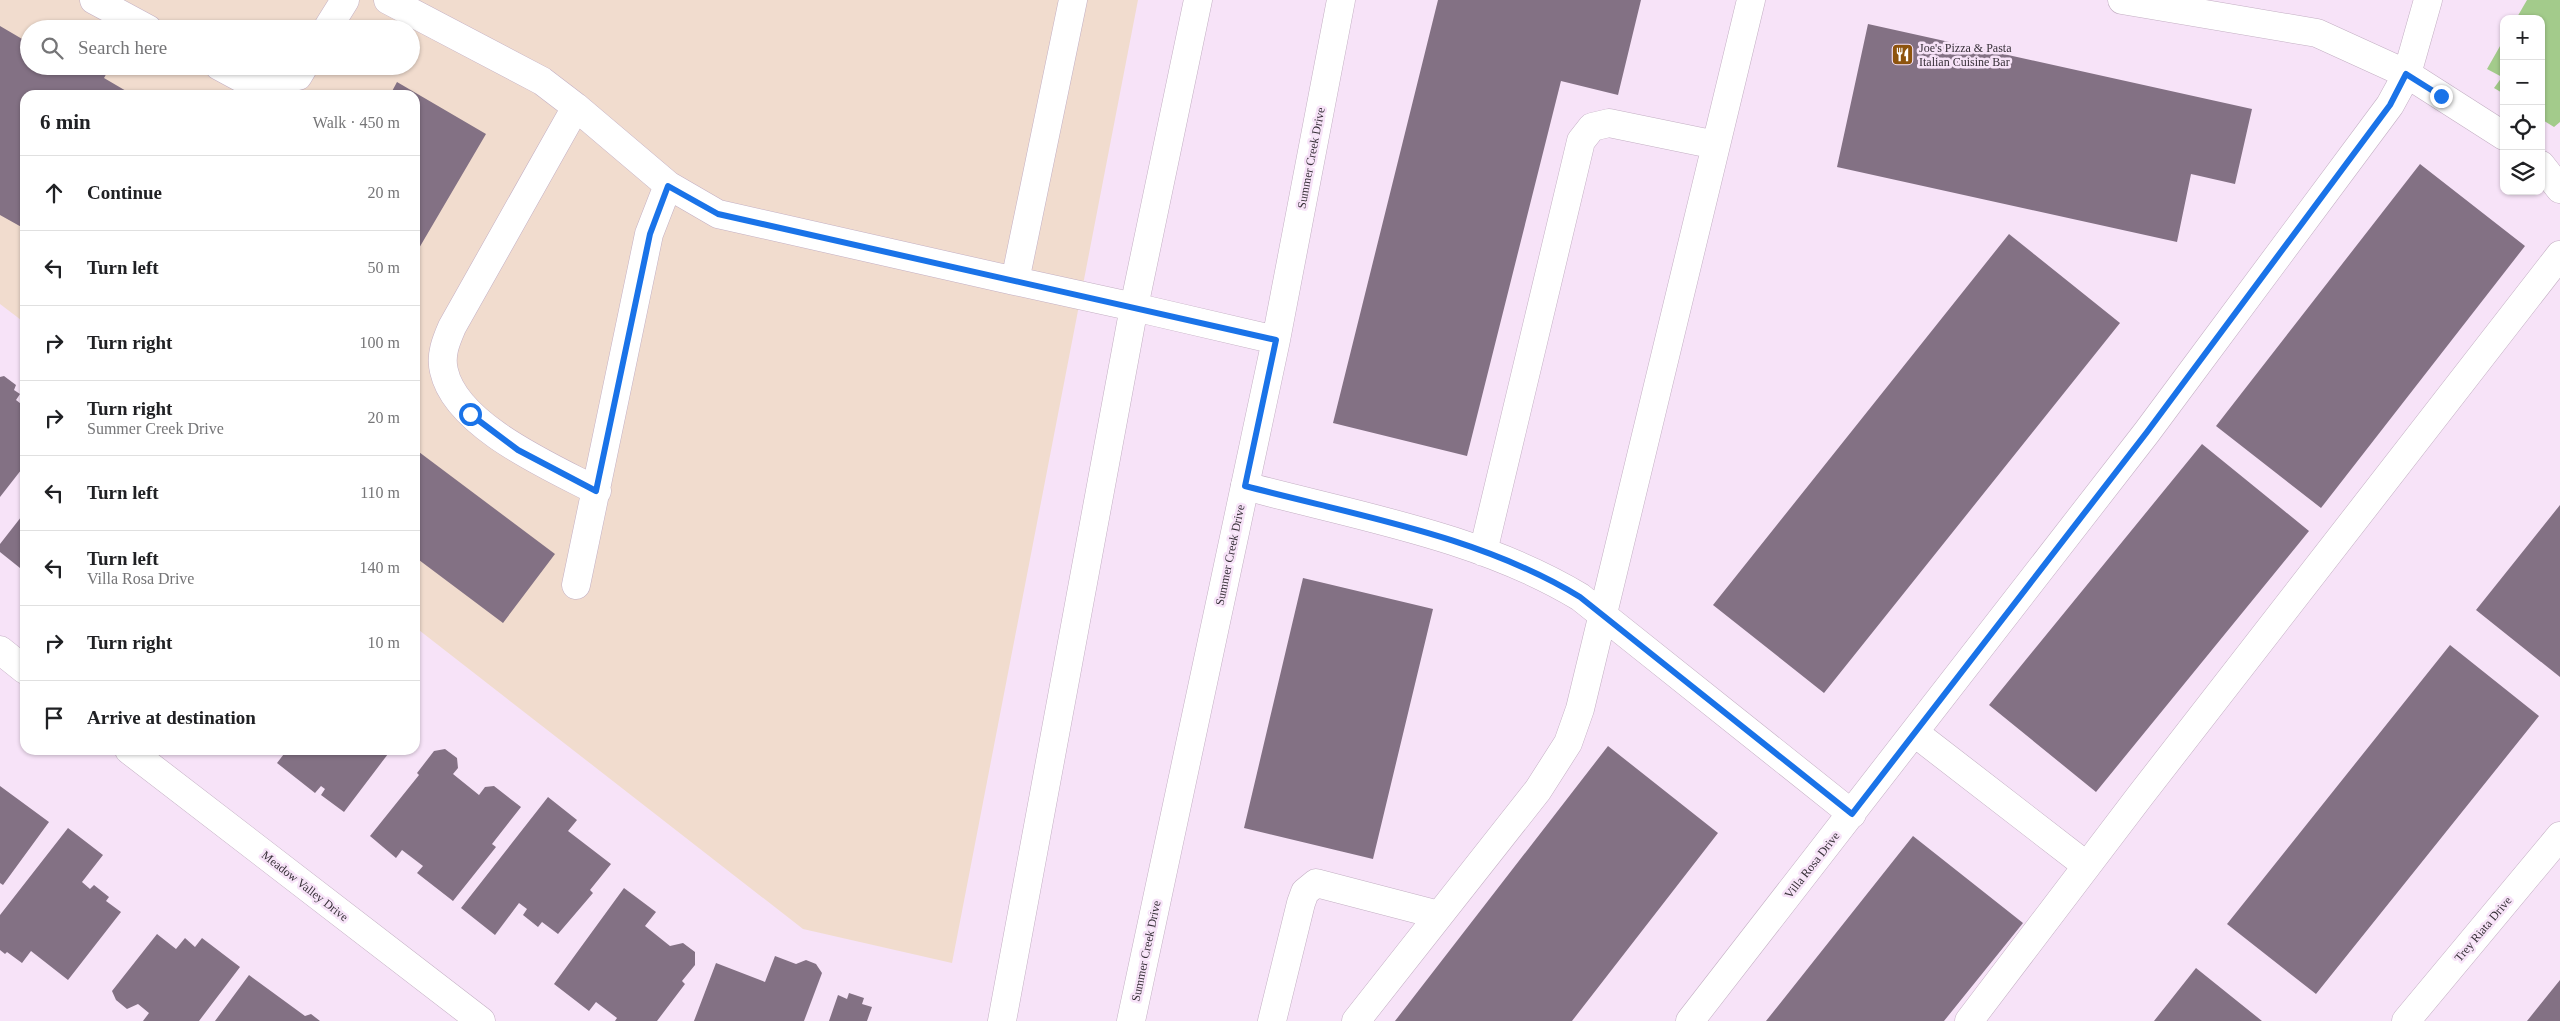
<!DOCTYPE html>
<meta charset="utf-8">
<style>
body{margin:0;font-family:"Times New Roman",serif;background:#f6f6f6;color:#202124}
.controls{position:absolute;right:15px;top:15px;display:grid;overflow:hidden;border-radius:10px;box-shadow:0 1px 4px #0004}
.controls button{width:45px;height:45px;display:grid;place-items:center;padding:0;border:0;border-bottom:1px solid #e0e0e0;background:#fff;color:#202124;font:25px sans-serif}
.stop{position:absolute;width:15px;height:15px;margin:-11px;border:4px solid #1a73e8;border-radius:50%;background:#fff}
.stop.end{background:#1a73e8;border-color:#fff;box-shadow:0 1px 5px #0008}
.list{margin:0;padding:0;list-style:none}
h2{display:flex;justify-content:space-between;align-items:center;height:65px;margin:0;padding:0 20px;font-size:21px}
h2 small{font-size:16px;font-weight:400;color:#757577}
.list li{display:grid;grid-template-columns:32px 1fr auto;gap:15px;align-items:center;box-sizing:border-box;height:75px;padding:0 20px;border-top:1px solid #e0e0e0}
.list b{display:block;font-size:19px;white-space:nowrap}
.list p{margin:0;font-size:16px;white-space:nowrap;color:#757577}
.list em{font-size:16px;font-style:normal;color:#757577}
.icon{flex:none;width:28px;height:28px;fill:none;stroke:currentColor;stroke-width:2;stroke-linecap:round;stroke-linejoin:round}
.map{position:relative;flex:none;width:2560px;height:1021px;overflow:hidden}
.search{position:absolute;background:#fff;box-shadow:0 1px 4px #0004;left:20px;top:20px;width:400px;height:55px;display:flex;align-items:center;gap:12px;box-sizing:border-box;padding:0 18px;border-radius:28px;color:#757577;font-size:19px}
.panel{position:absolute;background:#fff;box-shadow:0 1px 4px #0004;left:20px;top:90px;width:400px;height:665px;border-radius:15px}
.map>svg:first-child{display:block}
.commercial{fill:#f1dcce;fill-rule:evenodd}
.green{fill:#a3cb8b}
.building{fill:#837184}
.lines{fill:none;stroke-linecap:round;stroke-linejoin:round}
.minor-casing{stroke:#c3afc3;stroke-width:29}
.major-casing{stroke:#c3afc3;stroke-width:29}
.minor{stroke:#fff;stroke-width:28}
.major{stroke:#fff;stroke-width:28}
.route{stroke:#1a73e8;stroke-width:6}
.labels{text-anchor:middle;dominant-baseline:central;stroke-width:5;stroke-linejoin:round;paint-order:stroke}
.poi-label{font-size:12px;fill:#362f37;stroke:#f7e3f8;text-anchor:start}
.street-label{font-size:12px;fill:#362f37;stroke:#f7e3f8}
</style>
<div class="map">
<svg width="2560" height="1021" viewBox="0 0 2560 1021">
<rect width="100%" height="100%" fill="#f7e3f8"/>
<path class="commercial" d="M0,0H1138L952,963L803,929L415,627V95H25V323L0,304ZM29,29H411V66H29Z"/>
<path class="green" d="M2527,0H2560V122L2554,127L2541,119V19H2516Z
M2504,39V94L2494,88L2502,77L2487,69Z"/>
<path class="building" d="M1438,0H1641L1618,95L1561,81L1467,456L1333,423Z
M1868,24L2252,109L2235,184L2191,174L2177,242L1837,167Z
M0,26L29,43V66H100L108,71L104,78L133,95H25V229L0,215Z
M397,82L486,134L415,255V95H390Z
M2420,164L2525,246L2321,508L2216,426Z
M2009,234L2120,323L1824,693L1713,605Z
M4,376L16,385L14,390L20,394L16,400L25,407V465L0,497V377Z
M2202,444L2309,531L2096,792L1989,705Z
M415,449L555,554L503,623L415,557Z
M2560,505V677L2476,610Z
M25,512V572L0,552V544Z
M1303,578L1433,609L1373,859L1244,828Z
M2450,645L2539,716L2316,994L2227,924Z
M1608,746L1718,833L1572,1021H1395Z
M445,749L457,758L458,768L453,774L479,795L485,787L494,786L521,807L492,844L496,847L453,901L417,873L423,866L402,850L396,858L370,836L419,775L417,773L434,751Z
M287,750H391L344,812L321,795L325,789L321,786L315,793L277,763Z
M0,786L49,822L3,885L0,883Z
M548,797L577,820L568,831L611,864L590,890L593,893L558,934L542,922L538,927L523,915L527,909L519,903L495,935L461,908Z
M68,828L103,855L82,882L90,889L94,885L109,897L106,901L121,912L68,980L31,951L22,963L7,952L5,954L0,950V915Z
M1913,836L2023,923L1944,1021H1766Z
M624,888L656,912L645,926L670,946L683,943L695,952V965L682,981L685,984L657,1021H615L617,1018L596,1002L589,1011L554,984Z
M157,934L176,949L185,938L195,947L202,938L240,967L199,1021H143L149,1013L138,1004L127,1009L116,1000L112,991Z
M775,956L796,964L806,960L816,964L822,973L804,1021H694L716,963L765,982Z
M2196,968L2262,1021H2154Z
M249,975L305,1016L311,1014L320,1021H215Z
M2560,980V1021H2527Z
M849,993L864,998L862,1004L872,1007L867,1021H829L838,995L847,999Z"/>
<g class="lines">
<defs>
<path id="minor" d="M94,0L148,29
M388,0L542,81L576,107L668,185L718,214L1015,281
M1073,0L1015,281L1134,307
M2122,0L2317,33L2407,74L2504,136
M327,29L345,0
M219,66L256,86L298,76L304,66
M576,107L452,327C446,341 440,355 444,371C456,426 551,467 597,491
M2541,165L2560,189
M1245,486C1357,516 1481,537 1580,597L1852,814
M1483,552L1581,141L1592,127L1609,123L1716,145
M576,585L649,234L668,185
M0,650L25,670
M1915,733L2087,866
M129,750L481,1021
M1272,1021L1301,903L1305,892L1316,883L1439,915
M1356,1021L1538,790L1568,743L1580,709L1751,0
M1690,1021L2147,432L2390,105L2407,74L2428,0
M1969,1021L2140,796L2560,255
M2406,1021L2560,836"/>
<path id="major" d="M1134,307L1276,340
M1002,1021L1134,307L1198,0
M1131,1021L1276,340L1341,0"/>
</defs>
<use href="#minor" class="minor-casing"/>
<use href="#major" class="major-casing"/>
<use href="#minor" class="minor"/>
<use href="#major" class="major"/>
</g>
<g class="lines">
<path class="route" d="M470,414L518,450L596,491L650,234L668,186L718,214L1276,340L1245,486C1358,516 1480,536 1580,597L1852,814L2147,432L2390,105L2406,74L2441,96"/>
</g>
<defs>
<symbol id="restaurant-square" viewBox="-11 -11 22 22"><rect x="-9" y="-9" width="18" height="18" rx="4" fill="#8d540e" stroke="#f7e3f8"/><path d="M-5-6h1v4h1v-4h1v4h1v-4h1v5L-1.5 .5V6h-2V.5L-5-1ZM5-6V6H3V1.5H1.5Q1.5-4 5-6Z" fill="#fff"/></symbol>
</defs>
<g fill-rule="evenodd">
<use href="#restaurant-square" x="1890" y="42" width="25" height="25"/>
</g>
<g class="labels">
<g class="poi-label">
<text x="1919" y="48">Joe's Pizza &amp; Pasta<tspan x="1919" dy="14">Italian Cuisine Bar</tspan></text>
</g>
<g class="street-label">
<text transform="translate(1311 158) rotate(-79)">Summer Creek Drive</text>
<text transform="translate(1230 555) rotate(-78)">Summer Creek Drive</text>
<text transform="translate(1812 865) rotate(-52)">Villa Rosa Drive</text>
<text transform="translate(305 886) rotate(38)">Meadow Valley Drive</text>
<text transform="translate(2483 929) rotate(-50)">Trey Riata Drive</text>
<text transform="translate(1146 951) rotate(-78)">Summer Creek Drive</text>
</g>
</g>
</svg>
<div class="controls">
<button>+</button>
<button>−</button>
<button><svg class="icon" aria-label="locate" viewBox="0 0 24 24"><circle cx="12" cy="12" r="6"/><path d="M12 2v4M12 18v4M2 12h4M18 12h4"/></svg></button>
<button><svg class="icon" aria-label="layers" viewBox="0 0 24 24"><path d="M12 4l9 5-9 5-9-5zM3 14l9 5 9-5"/></svg></button>
</div>
<div class="stop" style="left:470px;top:414px"></div>
<div class="stop end" style="left:2441px;top:96px"></div>
<div class="search"><svg class="icon" aria-label="search" viewBox="0 0 24 24"><circle cx="10" cy="10" r="6"/><path d="M15 15l6 6"/></svg>Search here</div>
<section class="panel">
<h2>6 min<small>Walk · 450 m</small></h2>
<ul class="list">
<li><svg class="icon" aria-label="ahead" viewBox="0 0 24 24"><path d="M12 20V5M6 11l6-6 6 6"/></svg><div><b>Continue</b></div><em>20 m</em></li>
<li><svg class="icon" aria-label="left" viewBox="0 0 24 24"><path d="M17 20v-9H6M10 6l-5 5 5 5"/></svg><div><b>Turn left</b></div><em>50 m</em></li>
<li><svg class="icon" aria-label="right" viewBox="0 0 24 24"><path d="M7 20v-9h11M14 6l5 5-5 5"/></svg><div><b>Turn right</b></div><em>100 m</em></li>
<li><svg class="icon" aria-label="right" viewBox="0 0 24 24"><path d="M7 20v-9h11M14 6l5 5-5 5"/></svg><div><b>Turn right</b><p>Summer Creek Drive</p></div><em>20 m</em></li>
<li><svg class="icon" aria-label="left" viewBox="0 0 24 24"><path d="M17 20v-9H6M10 6l-5 5 5 5"/></svg><div><b>Turn left</b></div><em>110 m</em></li>
<li><svg class="icon" aria-label="left" viewBox="0 0 24 24"><path d="M17 20v-9H6M10 6l-5 5 5 5"/></svg><div><b>Turn left</b><p>Villa Rosa Drive</p></div><em>140 m</em></li>
<li><svg class="icon" aria-label="right" viewBox="0 0 24 24"><path d="M7 20v-9h11M14 6l5 5-5 5"/></svg><div><b>Turn right</b></div><em>10 m</em></li>
<li><svg class="icon" aria-label="arrive" viewBox="0 0 24 24"><path d="M6 21V4h12l-3 4 3 4H6"/></svg><div><b>Arrive at destination</b></div></li>
</ul>
</section>
</div>
